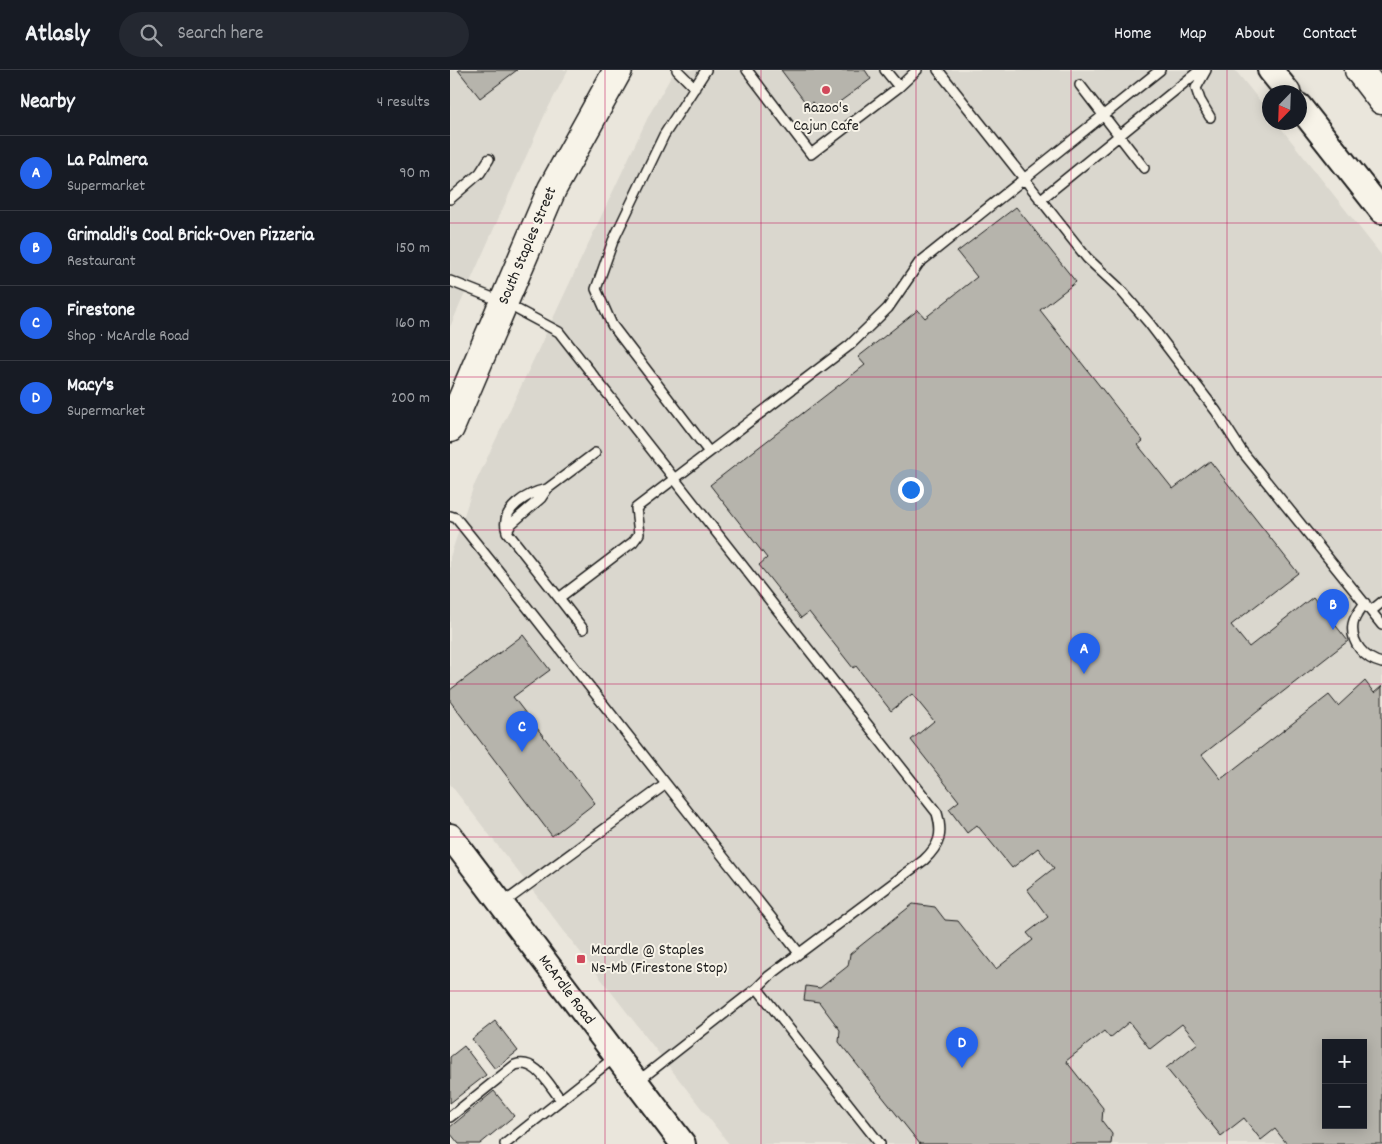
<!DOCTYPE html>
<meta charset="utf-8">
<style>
body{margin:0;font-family:Dekko,sans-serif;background:#242831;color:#f1f3f6}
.controls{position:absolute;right:15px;bottom:15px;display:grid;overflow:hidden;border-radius:0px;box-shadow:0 2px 12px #0003}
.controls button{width:45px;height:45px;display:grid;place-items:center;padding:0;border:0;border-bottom:1px solid #363941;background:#171b24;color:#f1f3f6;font:25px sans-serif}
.compass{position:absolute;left:812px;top:15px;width:45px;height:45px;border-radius:50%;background:#171b24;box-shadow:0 2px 12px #0003;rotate:203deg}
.you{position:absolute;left:460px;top:419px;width:18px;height:18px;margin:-12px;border:4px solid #fff;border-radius:50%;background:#1a73e8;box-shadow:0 0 0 8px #1a73e833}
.badge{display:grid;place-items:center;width:32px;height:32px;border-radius:50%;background:#2563eb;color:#fff;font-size:16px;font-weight:700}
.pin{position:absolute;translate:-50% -41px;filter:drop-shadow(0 1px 2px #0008)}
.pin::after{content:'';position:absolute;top:26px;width:18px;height:15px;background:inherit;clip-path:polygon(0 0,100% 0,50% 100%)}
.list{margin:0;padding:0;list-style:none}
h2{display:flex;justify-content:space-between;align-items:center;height:65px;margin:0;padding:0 20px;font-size:21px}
h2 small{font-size:16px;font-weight:400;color:#9ea1a6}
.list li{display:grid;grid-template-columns:32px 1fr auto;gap:15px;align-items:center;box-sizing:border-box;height:75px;padding:0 20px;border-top:1px solid #363941}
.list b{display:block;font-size:19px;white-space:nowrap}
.list p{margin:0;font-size:16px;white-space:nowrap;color:#9ea1a6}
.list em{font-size:16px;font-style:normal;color:#9ea1a6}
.icon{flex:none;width:28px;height:28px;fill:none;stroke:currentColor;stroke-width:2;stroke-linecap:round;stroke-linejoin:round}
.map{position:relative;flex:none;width:932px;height:1074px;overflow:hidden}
header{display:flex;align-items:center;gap:30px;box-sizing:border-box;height:70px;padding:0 25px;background:#171b24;border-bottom:1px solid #363941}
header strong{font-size:24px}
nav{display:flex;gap:28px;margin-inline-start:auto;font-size:18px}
.search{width:350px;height:45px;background:#242831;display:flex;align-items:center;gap:12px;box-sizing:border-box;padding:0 18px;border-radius:28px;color:#9ea1a6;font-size:19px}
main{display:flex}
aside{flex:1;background:#171b24}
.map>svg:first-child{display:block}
.built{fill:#dad7ce;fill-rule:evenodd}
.building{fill:#b6b4ac;stroke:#1c1c1c;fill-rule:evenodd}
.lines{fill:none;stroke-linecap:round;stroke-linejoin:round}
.lane-casing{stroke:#1c1c1c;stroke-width:12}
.secondary-casing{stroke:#1c1c1c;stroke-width:28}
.primary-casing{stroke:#1c1c1c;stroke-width:31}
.highway-casing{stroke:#1c1c1c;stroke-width:31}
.lane{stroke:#f7f3e8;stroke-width:9}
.secondary{stroke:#f7f3e8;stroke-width:24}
.primary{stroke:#f7f3e8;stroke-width:28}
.highway{stroke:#f7f3e8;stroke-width:28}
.grid{fill:none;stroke:#c2185b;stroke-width:1;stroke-opacity:0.55}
.poi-dot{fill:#d1495b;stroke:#f7f3e8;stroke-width:2}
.labels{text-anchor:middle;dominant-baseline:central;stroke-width:4;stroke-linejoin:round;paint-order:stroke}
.poi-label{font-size:16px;fill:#1c1c1c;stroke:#f7f3e8}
.street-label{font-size:16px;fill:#1c1c1c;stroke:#f7f3e8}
</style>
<header>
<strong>Atlasly</strong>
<div class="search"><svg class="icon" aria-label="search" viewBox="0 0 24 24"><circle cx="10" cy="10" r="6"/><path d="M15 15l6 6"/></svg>Search here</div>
<nav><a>Home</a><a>Map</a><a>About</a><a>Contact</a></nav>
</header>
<main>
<aside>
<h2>Nearby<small>4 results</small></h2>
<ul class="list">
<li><span class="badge">A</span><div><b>La Palmera</b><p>Supermarket</p></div><em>90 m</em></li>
<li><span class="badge">B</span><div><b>Grimaldi's Coal Brick-Oven Pizzeria</b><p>Restaurant</p></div><em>150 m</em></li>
<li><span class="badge">C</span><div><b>Firestone</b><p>Shop · McArdle Road</p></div><em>160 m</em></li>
<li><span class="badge">D</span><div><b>Macy's</b><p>Supermarket</p></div><em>200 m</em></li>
</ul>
</aside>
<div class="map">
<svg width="932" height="1074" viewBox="0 0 932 1074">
<rect width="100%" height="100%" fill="#eae6dc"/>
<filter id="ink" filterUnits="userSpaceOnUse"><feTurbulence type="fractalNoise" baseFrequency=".02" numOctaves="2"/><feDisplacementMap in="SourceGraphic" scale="10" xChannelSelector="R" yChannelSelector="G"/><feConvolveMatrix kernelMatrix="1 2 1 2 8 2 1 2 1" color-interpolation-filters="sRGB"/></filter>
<g filter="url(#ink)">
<path class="built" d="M0,0H118L95,44L0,257Z
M225,0H785L819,42V52L827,53L932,186V1074H279L0,714V487L23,418L199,45ZM876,973H913V1055H876Z"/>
<path class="building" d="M8,0H67L30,28Z
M331,0H415L421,9L373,44L363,32L358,36Z
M566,137L626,212L590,240L693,371L688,375L723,419L760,391L848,503L781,555L799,577L863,527L898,571L752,685L771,709L879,625L888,636L915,611L924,623L932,616V1074H837L825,1059L811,1070L794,1048L771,1066L716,998L748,973L732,954L700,979L679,952L660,968L654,961L616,991L653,1038L652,1051L662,1064L661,1074H470L389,972L390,960L369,932L354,930L356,916L370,918L398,896L400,884L463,834L485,837L495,850L508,851L546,899L583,870L577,863L598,847L577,819L604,798L588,778L562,798L527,755L517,763L499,739L509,731L461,670L484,651L462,624L441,641L406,596L403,598L359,542L351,548L309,495L317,488L260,415L415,295L408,287L468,240L475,248L527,207L507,182ZM876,973H913V1055H876Z
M73,565L100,600L63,627L145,733L102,766L0,631V620Z
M45,951L68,981L45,999L22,969Z
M14,976L36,1005L0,1033V987Z
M44,1021L64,1046L30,1074H9L0,1063V1057Z"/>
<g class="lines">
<defs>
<path id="lane" d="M227,0L245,18
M256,0L214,65L163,171L146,219L162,255L259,382
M297,0L361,84L449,17
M435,0L449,17L467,0
M488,0L637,188L668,217L699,253L766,341L791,380L932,555
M756,0L746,18L750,30L760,47
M630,15L694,98
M0,129L30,103L39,89
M590,130L750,0
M0,211L53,232L109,262L487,743C493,764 490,775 474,790L319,906L307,918L187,1012
M0,446L6,448L51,504L349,883
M57,462C49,439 78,423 97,419
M109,528L57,462L61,454L91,428L97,419L145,383
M915,533C910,540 904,547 903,554C900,573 915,589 932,593
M921,541L932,532
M133,559L109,528L183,472L189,464L186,438L400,275L438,238L469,193L710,0
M52,834L216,714
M307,918L430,1074
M0,1047L65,995C86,988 99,1015 111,1030
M55,1074L165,987"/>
<path id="secondary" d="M820,0L838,22
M849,36L932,141
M0,766L233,1074"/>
<path id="primary" d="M0,358L102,119L168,0"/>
<path id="highway" d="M909,0L932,30"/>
</defs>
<use href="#lane" class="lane-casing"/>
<use href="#secondary" class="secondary-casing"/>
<use href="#primary" class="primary-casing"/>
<use href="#highway" class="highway-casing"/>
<use href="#lane" class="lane"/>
<use href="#secondary" class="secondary"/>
<use href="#primary" class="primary"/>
<use href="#highway" class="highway"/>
</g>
</g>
<path class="grid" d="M155,0V1074M311,0V1074M466,0V1074M621,0V1074M777,0V1074M0,153H932M0,307H932M0,460H932M0,614H932M0,767H932M0,921H932"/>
<g class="poi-dot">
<circle cx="376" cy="20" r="5"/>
<rect x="126" y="884" width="10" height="10" rx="2.5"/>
</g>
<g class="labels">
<g class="poi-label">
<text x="376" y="38">Razoo's<tspan x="376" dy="18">Cajun Cafe</tspan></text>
<text x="141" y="880" text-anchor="start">Mcardle @ Staples<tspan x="141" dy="18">Ns-Mb (Firestone Stop)</tspan></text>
</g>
<g class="street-label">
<text transform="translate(78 176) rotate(-67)">South Staples Street</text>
<text transform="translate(116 920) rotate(53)">McArdle Road</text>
</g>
</g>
</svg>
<div class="controls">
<button>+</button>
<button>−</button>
</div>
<svg class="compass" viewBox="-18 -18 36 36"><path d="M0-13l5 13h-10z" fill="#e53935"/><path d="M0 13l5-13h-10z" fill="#9ea1a6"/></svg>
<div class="you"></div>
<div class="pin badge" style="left:634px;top:604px">A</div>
<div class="pin badge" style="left:883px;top:560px">B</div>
<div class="pin badge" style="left:72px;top:682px">C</div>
<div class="pin badge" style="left:512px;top:998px">D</div>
</div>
</main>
